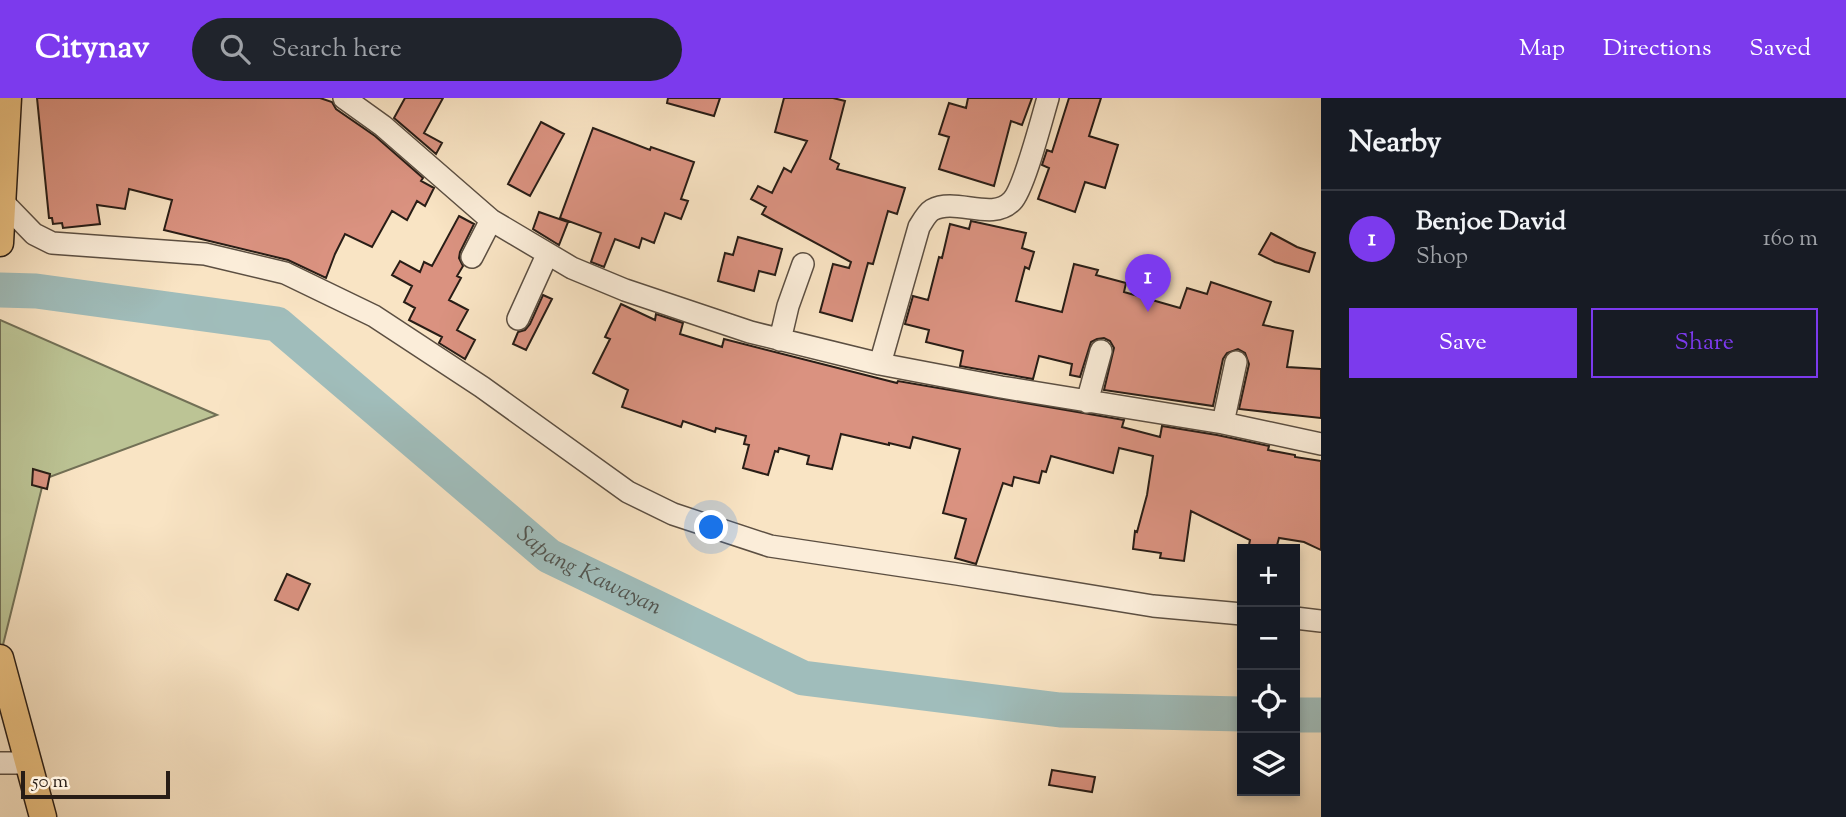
<!DOCTYPE html>
<meta charset="utf-8">
<style>
body{margin:0;font-family:"Sorts Mill Goudy",serif;background:#20242c;color:#f1f3f6}
.controls{position:absolute;right:21px;bottom:21px;display:grid;overflow:hidden;border-radius:0px;box-shadow:0 4px 10px #0003}
.controls button{width:63px;height:63px;display:grid;place-items:center;padding:0;border:0;border-bottom:2px solid #363941;background:#171b24;color:#f1f3f6;font:35px sans-serif}
.scale{position:absolute;left:21px;bottom:18px;width:149px;box-sizing:border-box;padding-left:7px;border:4px solid #281d16;border-top:0;font-size:19px;line-height:24px;white-space:nowrap;color:#281d16;-webkit-text-stroke:5px #fbedd9;paint-order:stroke}
.you{position:absolute;left:712px;top:430px;width:24px;height:24px;margin:-18px;border:5px solid #fff;border-radius:50%;background:#1a73e8;box-shadow:0 0 0 10px #1a73e833}
.badge{display:grid;place-items:center;width:46px;height:46px;border-radius:50%;background:#7c3aed;color:#fff;font-size:23px;font-weight:700}
.pin{position:absolute;translate:-50% -58px;filter:drop-shadow(0 2px 4px #0008)}
.pin::after{content:'';position:absolute;top:37px;width:24px;height:21px;background:inherit;clip-path:polygon(0 0,100% 0,50% 100%)}
.list{margin:0;padding:0;list-style:none}
h2{display:flex;justify-content:space-between;align-items:center;height:91px;margin:0;padding:0 28px;font-size:30px}
h2 small{font-size:23px;font-weight:400;color:#9ea1a6}
.list li{display:grid;grid-template-columns:46px 1fr auto;gap:21px;align-items:center;box-sizing:border-box;height:98px;padding:0 28px;border-top:2px solid #363941}
.list b{display:block;font-size:26px;white-space:nowrap}
.list p{margin:0;font-size:23px;white-space:nowrap;color:#9ea1a6}
.list em{font-size:23px;font-style:normal;color:#9ea1a6}
.actions{display:flex;gap:14px;padding:21px 28px}
.actions a{flex:1;padding:16px 0;border:2px solid #7c3aed;border-radius:0px;text-align:center;font-size:24px;color:#7c3aed}
.actions .main{background:#7c3aed;color:#fff}
.icon{flex:none;width:38px;height:38px;fill:none;stroke:currentColor;stroke-width:2;stroke-linecap:round;stroke-linejoin:round}
.map{position:relative;flex:none;width:1321px;height:719px;overflow:hidden}
header{display:flex;align-items:center;gap:42px;box-sizing:border-box;height:98px;padding:0 35px;background:#7c3aed;color:#fff}
header strong{font-size:33px}
nav{display:flex;gap:38px;margin-inline-start:auto;font-size:24px}
.search{width:490px;height:63px;background:#20242c;display:flex;align-items:center;gap:18px;box-sizing:border-box;padding:0 24px;border-radius:38px;color:#9ea1a6;font-size:26px}
main{display:flex}
aside{flex:1;background:#171b24}
.map>svg:first-child{display:block}
.green{fill:#bcc495;stroke:#727056;stroke-width:2}
.lines{fill:none;stroke-linecap:round;stroke-linejoin:round}
.river{stroke:#a0bdbb;stroke-width:35}
.building{fill:#da9280;stroke:#281d16;stroke-width:2}
.minor-casing{stroke:#5c4f42;stroke-width:24}
.major-casing{stroke:#281d16;stroke-width:29}
.minor{stroke:#fbedd9;stroke-width:21}
.major{stroke:#ecc282;stroke-width:26}
.labels{text-anchor:middle;dominant-baseline:central;stroke-width:5;stroke-linejoin:round;paint-order:stroke}
.water-label{font-size:23px;font-style:italic;fill:#525550;stroke:#fbedd9}
</style>
<header>
<strong>Citynav</strong>
<div class="search"><svg class="icon" aria-label="search" viewBox="0 0 24 24"><circle cx="10" cy="10" r="6"/><path d="M15 15l6 6"/></svg>Search here</div>
<nav><a>Map</a><a>Directions</a><a>Saved</a></nav>
</header>
<main>
<div class="map">
<svg width="1321" height="719" viewBox="0 0 1321 719">
<rect width="100%" height="100%" fill="#f9e4c4"/>
<filter id="stains"><feTurbulence type="fractalNoise" baseFrequency=".00286" numOctaves="4"/><feColorMatrix values="0 0 0 0 .2 0 0 0 0 .09 0 0 0 0 .02 0 0 0 .5 -.17"/></filter>
<radialGradient id="worn" r=".72"><stop offset=".6" stop-color="#630" stop-opacity="0"/><stop offset="1" stop-color="#630" stop-opacity=".3"/></radialGradient>
<path class="green" d="M0,222L217,317L44,381L0,559Z"/>
<g class="lines">
<g class="river">
<path id="s1" d="M0,192L36,193L277,226L549,458L803,580L1060,612L1242,616"/>
<path d="M1295,617H1321"/>
</g>
</g>
<path class="building" d="M37,0H320L332,4L336,11L375,38L423,80L421,83L434,90L425,108L417,103L407,122L392,113L372,149L345,136L335,156L326,180L288,162L164,132L172,102L129,91L125,111L97,107L100,126L63,130L62,125L53,126L52,120H49Z
M405,0H443L424,35L442,45L436,56L394,20Z
M668,0H720L714,18L667,5Z
M784,0H833L845,3L830,61L839,66L837,71L905,90L897,116L888,113L873,166L868,165L852,223L820,214L833,166L849,170L851,164L762,116L766,109L751,101L758,88L772,95L784,70L791,74L807,43L775,34Z
M968,0H1032L1022,27L1011,23L994,88L939,71L949,39L939,36L949,5L966,10Z
M1069,0H1101L1089,38L1118,47L1105,90L1085,84L1075,114L1038,101L1049,70L1042,67L1047,52L1052,54Z
M541,24L564,36L530,98L508,86Z
M593,30L650,52L651,49L694,64L681,101L688,103L681,121L665,115L654,145L642,140L639,150L615,141L604,169L591,164L601,135L560,120Z
M539,114L568,124L559,147L533,131Z
M459,118L474,126L460,154L459,160L463,168L457,178L461,180L449,202L468,212L457,232L475,242L465,261L439,245L442,239L409,222L415,210L404,204L412,188L392,177L400,163L420,174L424,164L432,168Z
M971,123L1026,135L1022,150L1034,154L1029,171L1025,169L1016,203L1062,214L1074,166L1098,172L1096,177L1126,185L1124,194L1180,210L1187,190L1207,196L1211,184L1271,204L1263,227L1293,233L1287,269L1321,271V320L1239,311L1249,266L1245,255L1238,251L1227,255L1223,261L1213,308L1104,292L1114,250L1110,243L1104,240L1097,241L1091,244L1080,279L1070,277L1072,266L1039,258L1033,281L960,268L963,253L926,244L929,232L905,226L913,198L928,202L939,159L942,160L950,126L969,131Z
M1271,135L1297,149L1315,155L1309,174L1275,164L1259,156Z
M738,139L782,151L775,177L759,173L754,193L718,183L725,155L733,157Z
M543,197L552,201L526,252L513,246L518,234L525,232L530,226Z
M621,206L655,222L656,216L683,225L680,236L722,249L724,241L897,285L898,283L1124,322L1122,329L1160,339L1162,328L1217,337L1269,348L1268,352L1295,357V359L1321,363V452L1304,444L1279,440L1276,451L1249,447L1250,442L1191,413L1184,463L1160,460L1161,455L1133,451L1135,433L1137,434L1147,397L1153,358L1119,350L1113,375L1051,358L1046,374L1042,373L1039,385L1014,379L1012,388L1003,385L976,466L955,460L966,421L943,415L960,351L913,339L910,350L889,345V347L841,336L832,371L807,366L809,358L779,350L778,354L775,353L768,377L743,370L749,347L744,346L746,338L716,330L715,334L683,323L681,329L622,309L628,292L593,275L610,241L605,239Z
M33,371L50,376L47,391L32,387Z
M287,476L310,486L298,512L275,502Z
M1052,672L1095,679L1092,694L1049,687Z"/>
<g class="lines">
<defs>
<path id="minor" d="M344,0L383,28L491,122L572,170L625,192L750,234L880,266L1001,289L1223,325L1321,346
M2,103L34,136L52,145L205,156L285,175L374,218L482,289L628,394L673,416L770,448L957,476L1153,508L1242,516
M472,159L491,122
M518,221L547,157
M780,242L788,208L803,166
M880,266L919,129C922,124 927,115 932,112C956,99 992,124 1012,103C1024,91 1042,20 1048,0
M1087,304L1101,253
M1223,325L1236,264
M1295,520L1321,523
M0,665H29"/>
<path id="major" d="M0,145L8,0
M0,560L43,719"/>
</defs>
<use href="#minor" class="minor-casing"/>
<use href="#major" class="major-casing"/>
<use href="#minor" class="minor"/>
<use href="#major" class="major"/>
</g>
<g class="labels">
<g class="water-label">
<text stroke="none"><textPath href="#s1" startOffset="679">Sapang Kawayan</textPath></text>
</g>
</g>
<rect width="100%" height="100%" filter="url(#stains)"/>
<rect width="100%" height="100%" fill="url(#worn)"/>
</svg>
<div class="controls">
<button>+</button>
<button>−</button>
<button><svg class="icon" aria-label="locate" viewBox="0 0 24 24"><circle cx="12" cy="12" r="6"/><path d="M12 2v4M12 18v4M2 12h4M18 12h4"/></svg></button>
<button><svg class="icon" aria-label="layers" viewBox="0 0 24 24"><path d="M12 4l9 5-9 5-9-5zM3 14l9 5 9-5"/></svg></button>
</div>
<div class="scale">50 m</div>
<div class="you"></div>
<div class="pin badge" style="left:1148px;top:214px">1</div>
</div>
<aside>
<h2>Nearby<small></small></h2>
<ul class="list">
<li><span class="badge">1</span><div><b>Benjoe David</b><p>Shop</p></div><em>160 m</em></li>
</ul>
<div class="actions"><a class="main">Save</a><a>Share</a></div>
</aside>
</main>
